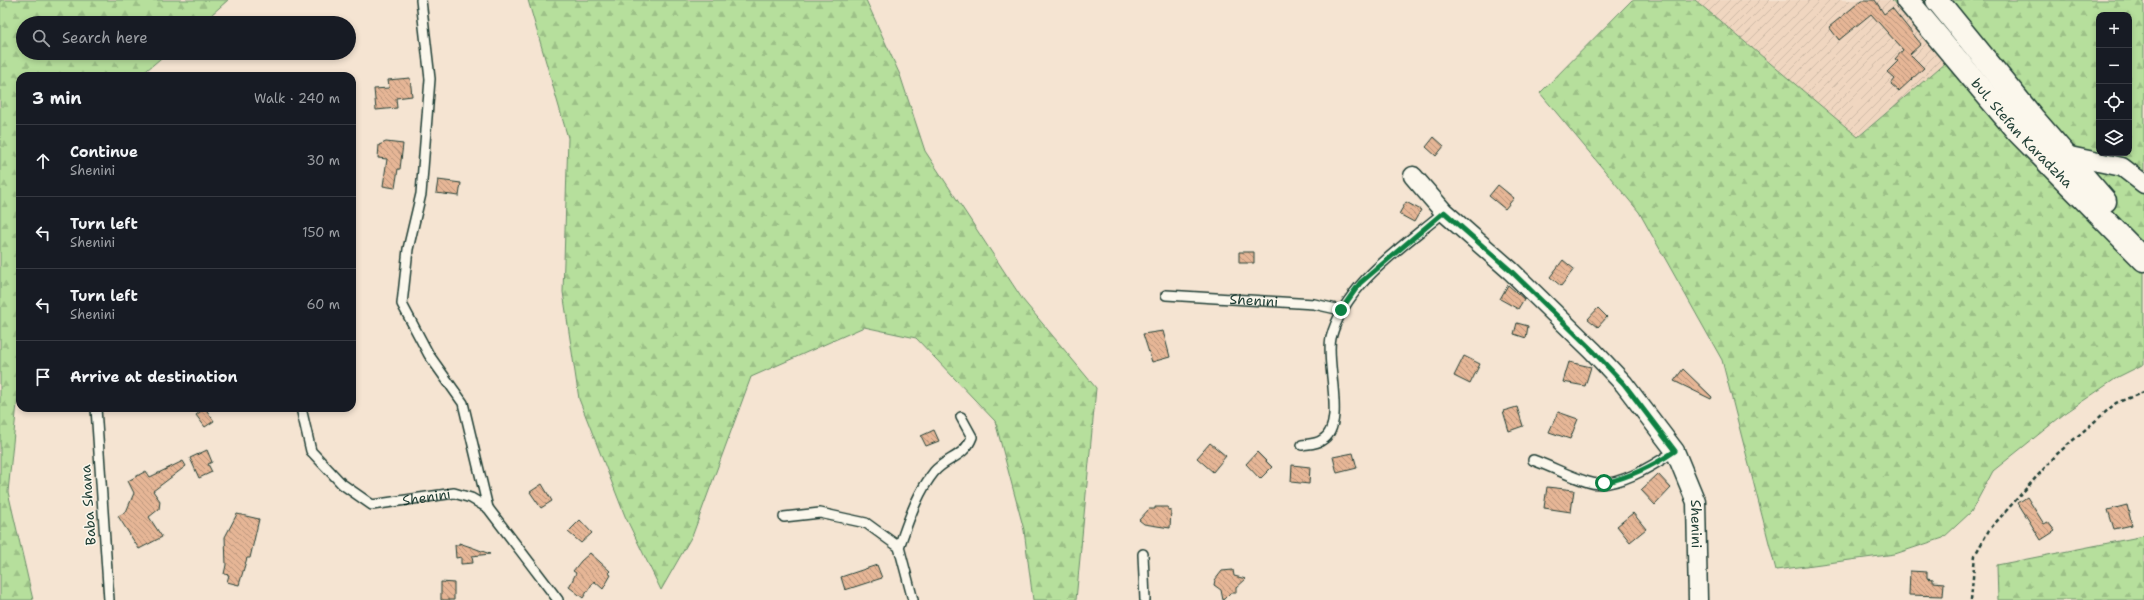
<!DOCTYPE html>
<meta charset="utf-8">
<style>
body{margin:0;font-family:"Shantell Sans",sans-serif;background:#242831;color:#f1f3f6}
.controls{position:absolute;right:12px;top:12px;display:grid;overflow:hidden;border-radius:8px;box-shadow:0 2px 6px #0003}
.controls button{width:36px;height:36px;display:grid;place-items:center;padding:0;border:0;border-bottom:1px solid #363941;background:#171b24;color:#f1f3f6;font:20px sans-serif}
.stop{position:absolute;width:12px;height:12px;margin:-9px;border:3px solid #0b8043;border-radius:50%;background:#fff}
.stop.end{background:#0b8043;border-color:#fff;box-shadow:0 1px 4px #0008}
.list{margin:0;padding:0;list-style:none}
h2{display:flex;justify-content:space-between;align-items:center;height:52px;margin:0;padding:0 16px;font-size:17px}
h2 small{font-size:13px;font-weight:400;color:#9ea1a6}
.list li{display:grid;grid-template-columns:26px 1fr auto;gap:12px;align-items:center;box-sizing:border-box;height:72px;padding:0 16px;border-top:1px solid #363941}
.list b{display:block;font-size:15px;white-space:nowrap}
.list p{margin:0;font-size:13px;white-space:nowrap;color:#9ea1a6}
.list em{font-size:13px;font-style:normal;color:#9ea1a6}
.icon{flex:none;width:22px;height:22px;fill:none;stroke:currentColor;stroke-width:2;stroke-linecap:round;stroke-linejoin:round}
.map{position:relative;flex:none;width:2144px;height:600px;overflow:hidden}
.search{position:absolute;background:#171b24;box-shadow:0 2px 6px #0003;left:16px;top:16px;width:340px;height:44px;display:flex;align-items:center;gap:10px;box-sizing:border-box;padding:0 14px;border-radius:22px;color:#9ea1a6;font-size:15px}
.panel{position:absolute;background:#171b24;box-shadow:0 2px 6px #0003;left:16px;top:72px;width:340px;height:340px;border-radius:12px}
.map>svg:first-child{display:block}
.industrial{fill:url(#industrial-furrows)}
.forest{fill:url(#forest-firs);stroke:#6a8e68;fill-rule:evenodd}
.building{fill:url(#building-back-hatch);stroke:#1f3d34}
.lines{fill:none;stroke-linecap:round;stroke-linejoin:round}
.lane-casing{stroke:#1f3d34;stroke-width:12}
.street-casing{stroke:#1f3d34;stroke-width:21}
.secondary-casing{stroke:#1f3d34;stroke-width:25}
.path{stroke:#1f3d34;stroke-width:2.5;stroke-dasharray:4 3;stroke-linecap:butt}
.lane{stroke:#fbf7ec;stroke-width:9}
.street{stroke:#fbf7ec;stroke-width:18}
.secondary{stroke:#fbf7ec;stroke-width:22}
.route{stroke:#0b8043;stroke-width:5}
.labels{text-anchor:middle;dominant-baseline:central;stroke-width:3;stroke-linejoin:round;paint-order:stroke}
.street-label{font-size:14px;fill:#1f3d34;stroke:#fbf7ec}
</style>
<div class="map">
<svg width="2144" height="600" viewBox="0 0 2144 600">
<defs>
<pattern id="industrial-furrows" width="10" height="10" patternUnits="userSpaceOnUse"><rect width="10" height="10" fill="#f0d6c0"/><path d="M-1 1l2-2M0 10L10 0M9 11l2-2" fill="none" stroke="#cdb9a6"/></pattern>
<pattern id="forest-firs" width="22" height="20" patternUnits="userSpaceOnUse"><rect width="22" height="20" fill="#b6df9c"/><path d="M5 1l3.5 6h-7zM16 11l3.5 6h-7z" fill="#9cc087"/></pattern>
<pattern id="building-back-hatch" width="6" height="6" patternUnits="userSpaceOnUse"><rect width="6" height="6" fill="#e6b696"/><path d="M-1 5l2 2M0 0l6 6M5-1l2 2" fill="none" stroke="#ba957b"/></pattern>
</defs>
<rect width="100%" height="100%" fill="#f5e4d2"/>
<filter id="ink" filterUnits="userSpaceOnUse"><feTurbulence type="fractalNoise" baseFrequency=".025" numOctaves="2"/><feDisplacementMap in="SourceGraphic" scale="8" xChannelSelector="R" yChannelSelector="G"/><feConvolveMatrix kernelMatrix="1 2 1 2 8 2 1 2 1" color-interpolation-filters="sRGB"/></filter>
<g filter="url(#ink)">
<path class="industrial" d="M1695,0H1892L1945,63L1857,137Z"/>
<path class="forest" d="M0,0H228L202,23H23V53H167L140,76H20V374L8,492L33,600H0Z
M528,0H866L900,75L925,151L1023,300L1096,388L1076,600H1033L1024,530L995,421L916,338L864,327L751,377L693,534L661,590L625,516L579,399L563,292L568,138Z
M1632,0H1695L1858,137L1945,63L1892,0H2144V364L2118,377L2064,414L1993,471L1971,512L1943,538L1895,554L1776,570L1722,360L1639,212L1540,93ZM2099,15H2129V153H2099Z
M2144,536V600H1998L1997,565Z"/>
<path class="building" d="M1862,0H1875L1884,14L1892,8L1921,44L1910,54L1924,68L1899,91L1891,84L1895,79L1887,72L1898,61L1895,59L1903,50L1871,14L1839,40L1829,27Z
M410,78L412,96L396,98L397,108L376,110L374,89L389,88L388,80Z
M1434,137L1444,146L1436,156L1426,147Z
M386,142L403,144L400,169H398L395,188L383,186L387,159L378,158L379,145Z
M438,180L461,183L459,196L436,193Z
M1498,185L1514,198L1505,209L1489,196Z
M1406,202L1421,210L1414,222L1399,214Z
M1239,252H1254V263H1239Z
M1563,260L1574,269L1561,286L1550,277Z
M1508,285L1524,299L1518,309L1500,299Z
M1598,308L1607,317L1598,327L1588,319Z
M1517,323L1528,326L1526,338L1514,334Z
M1163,331L1170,357L1152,362L1143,334Z
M1464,356L1480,364L1470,384L1454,376Z
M1569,362L1591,367L1585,386L1563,382Z
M1683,369L1712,397L1711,399L1674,381Z
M1517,407L1523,426L1509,431L1503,411Z
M205,408L214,421L205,427L196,415Z
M1558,412L1578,419L1570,439L1549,432Z
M934,430L939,441L926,446L921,436Z
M1210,443L1226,456L1213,472L1197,458Z
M207,450L212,462L208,464L212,472L199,478L190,458Z
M1257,452L1272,467L1260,479L1246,464Z
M1353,453L1357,468L1337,473L1333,457Z
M183,461L186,466L153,491L160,501L159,509L149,517L162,537L139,549L118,516L126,512L134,493L128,481L146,471L150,477Z
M1292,465L1310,467L1309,484L1291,482Z
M1658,474L1671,488L1655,505L1641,490Z
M542,484L552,501L541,508L530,492Z
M1547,487L1574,490L1571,512L1544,508Z
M2027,497L2044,524L2048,522L2055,531L2041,540L2018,503Z
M2127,505L2132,525L2114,529L2108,510Z
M1155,507H1168V510H1171L1170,528L1144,524L1139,520L1149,509H1155Z
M1633,513L1646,529L1630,542L1617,526Z
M237,514L259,519L250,558H247L239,585L227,582L229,575L224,574L226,565L225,537Z
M580,520L592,533L581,543L568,532Z
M459,543L471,547L490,554L472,556L473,563L461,564V557L456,558L455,545H459Z
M590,553L610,571L608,573L611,575L603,589L594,581L583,598L569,587L576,573L573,571L581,561Z
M877,565L882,578L845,590L841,577Z
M1233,570L1234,576L1246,579L1236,588V593H1230L1223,600L1221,590L1214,585L1215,580L1222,571Z
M1910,571L1927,572V578L1933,579V582L1944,583L1943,596L1909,595Z
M441,582L454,583V600H441Z"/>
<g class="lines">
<defs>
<g id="lane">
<path d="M421,0L430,79L421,194L408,249L402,304L429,355L463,403L488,508"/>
<path id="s1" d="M1166,295L1314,304L1341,310"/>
<path d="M96,408L109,600"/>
<path id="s2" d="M301,408L311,451L342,484L372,505L454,493L471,498L488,508L558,600"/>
<path d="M1302,445C1308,444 1317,444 1322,440C1347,426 1325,363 1331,338C1345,283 1403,247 1444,212"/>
<path d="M1533,460C1552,467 1569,476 1588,482C1614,491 1654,465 1675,451"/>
<path d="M784,517L820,513L866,523L899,547"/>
<path d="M899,547C908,522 917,493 934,472C947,457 964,458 972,437L961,417"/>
<path d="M899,547L913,600"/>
<path d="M1143,554L1145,600"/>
</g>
<g id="street">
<path d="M2065,155L2122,167L2144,184"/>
<path id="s3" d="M1413,176L1444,212L1511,271L1593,351L1624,384L1675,451L1696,502L1698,600"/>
</g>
<g id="secondary">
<path id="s4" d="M1907,0L2017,131L2144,260"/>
<path d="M1937,0L2033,118L2105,201"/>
</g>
</defs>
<use href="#lane" class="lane-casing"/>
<use href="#street" class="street-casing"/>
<use href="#secondary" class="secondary-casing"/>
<path class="path" d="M1971,600L1975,555L1989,530L2057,454L2116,403L2144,392"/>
<use href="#lane" class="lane"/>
<use href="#street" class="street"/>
<use href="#secondary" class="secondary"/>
</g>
</g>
<g class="lines" filter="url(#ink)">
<path class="route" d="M1341,310L1360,283L1444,212L1511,271L1593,351L1624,384L1675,451C1653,466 1630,477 1604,483"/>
</g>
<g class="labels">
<g class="street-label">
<text stroke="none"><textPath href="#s4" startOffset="176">bul. Stefan Karadzha</textPath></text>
<text stroke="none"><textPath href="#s1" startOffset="88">Shenini</textPath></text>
<text stroke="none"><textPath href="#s2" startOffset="181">Shenini</textPath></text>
<text transform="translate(88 505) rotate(-94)">Baba Shana</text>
<text stroke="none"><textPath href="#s3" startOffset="458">Shenini</textPath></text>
</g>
</g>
</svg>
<div class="controls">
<button>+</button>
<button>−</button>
<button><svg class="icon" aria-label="locate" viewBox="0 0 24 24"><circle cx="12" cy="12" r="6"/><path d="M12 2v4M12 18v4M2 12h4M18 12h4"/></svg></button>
<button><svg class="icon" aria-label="layers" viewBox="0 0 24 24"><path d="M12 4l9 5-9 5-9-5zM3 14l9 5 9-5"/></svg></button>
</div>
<div class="stop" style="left:1604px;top:483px"></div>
<div class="stop end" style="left:1341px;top:310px"></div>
<div class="search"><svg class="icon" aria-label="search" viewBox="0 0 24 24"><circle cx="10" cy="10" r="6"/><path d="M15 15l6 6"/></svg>Search here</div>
<section class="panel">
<h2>3 min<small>Walk · 240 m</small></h2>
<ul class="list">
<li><svg class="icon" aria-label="ahead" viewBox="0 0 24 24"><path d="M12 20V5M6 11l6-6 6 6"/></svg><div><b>Continue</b><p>Shenini</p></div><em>30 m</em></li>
<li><svg class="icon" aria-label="left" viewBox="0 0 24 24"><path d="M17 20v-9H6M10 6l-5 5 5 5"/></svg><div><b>Turn left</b><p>Shenini</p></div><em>150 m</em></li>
<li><svg class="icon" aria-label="left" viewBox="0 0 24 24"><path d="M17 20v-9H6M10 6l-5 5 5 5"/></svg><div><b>Turn left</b><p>Shenini</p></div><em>60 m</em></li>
<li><svg class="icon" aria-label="arrive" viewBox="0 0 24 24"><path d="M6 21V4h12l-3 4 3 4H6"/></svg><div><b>Arrive at destination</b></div></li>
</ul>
</section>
</div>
